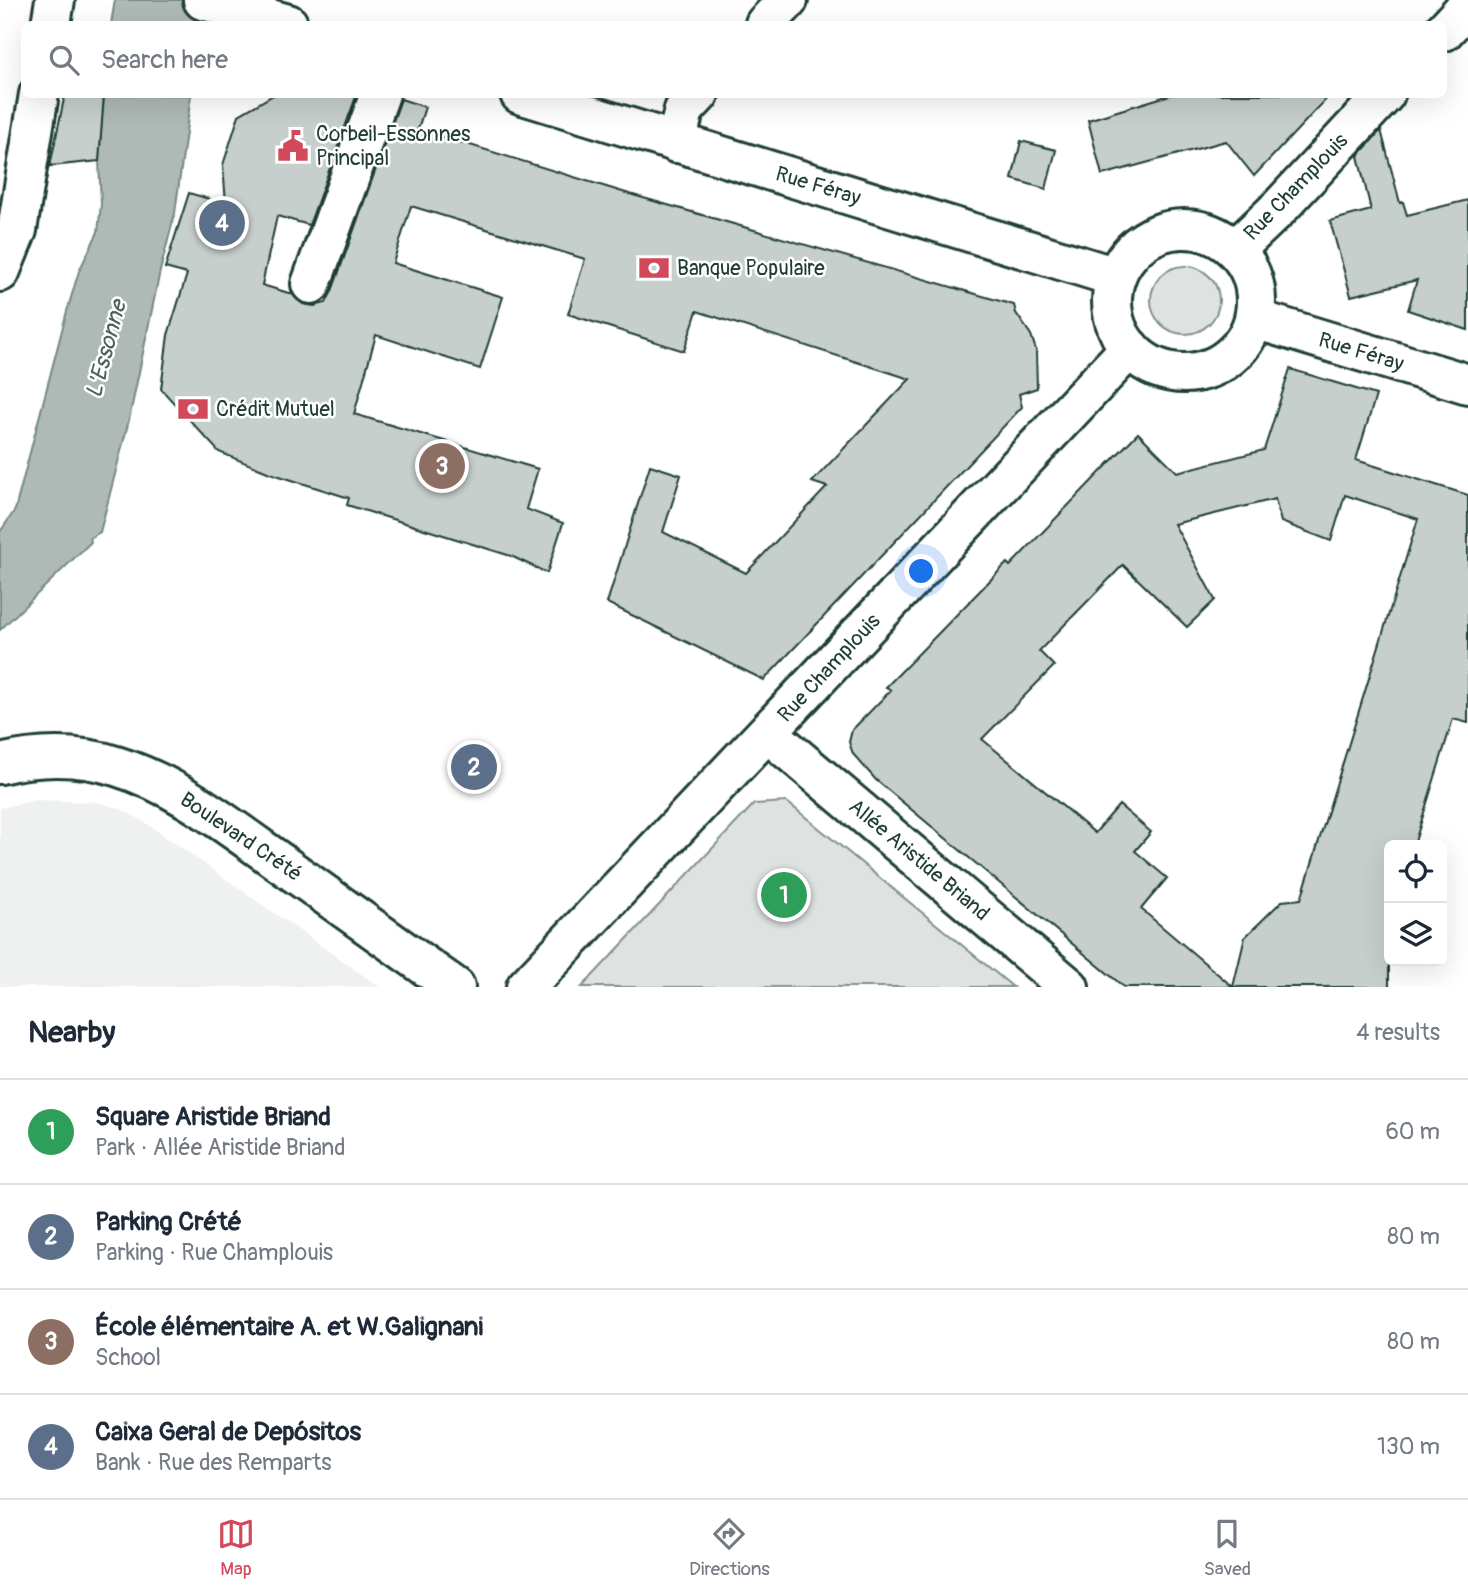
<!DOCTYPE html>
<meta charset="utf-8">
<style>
body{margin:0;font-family:Pangolin,sans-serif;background:#f6f6f7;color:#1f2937}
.controls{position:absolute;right:21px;bottom:21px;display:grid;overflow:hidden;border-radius:10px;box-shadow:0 7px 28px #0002}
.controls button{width:63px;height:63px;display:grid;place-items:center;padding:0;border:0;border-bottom:2px solid #e0e1e3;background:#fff;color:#1f2937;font:35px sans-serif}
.you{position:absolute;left:922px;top:572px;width:24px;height:24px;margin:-18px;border:5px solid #fff;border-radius:50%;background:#1a73e8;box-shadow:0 0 0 10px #1a73e833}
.badge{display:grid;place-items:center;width:46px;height:46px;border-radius:50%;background:#d1495b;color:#fff;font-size:23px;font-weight:700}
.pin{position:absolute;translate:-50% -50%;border:4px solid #fff;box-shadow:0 2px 7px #0006}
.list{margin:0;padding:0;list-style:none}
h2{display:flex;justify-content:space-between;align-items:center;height:91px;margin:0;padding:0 28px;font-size:30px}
h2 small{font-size:23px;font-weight:400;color:#747a83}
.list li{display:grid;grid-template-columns:46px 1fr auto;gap:21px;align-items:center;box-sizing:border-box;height:105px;padding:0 28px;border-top:2px solid #e0e1e3}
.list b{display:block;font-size:26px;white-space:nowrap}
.list p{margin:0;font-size:23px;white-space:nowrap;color:#747a83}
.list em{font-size:23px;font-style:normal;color:#747a83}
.icon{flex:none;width:38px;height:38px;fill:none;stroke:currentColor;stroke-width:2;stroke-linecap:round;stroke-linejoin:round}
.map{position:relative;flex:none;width:1468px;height:987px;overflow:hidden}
.search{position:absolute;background:#fff;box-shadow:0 7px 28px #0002;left:21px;right:21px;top:21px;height:77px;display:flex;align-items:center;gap:18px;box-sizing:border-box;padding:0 24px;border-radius:10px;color:#747a83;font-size:26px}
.sheet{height:511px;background:#fff}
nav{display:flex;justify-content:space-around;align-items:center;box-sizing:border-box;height:98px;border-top:2px solid #e0e1e3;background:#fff;font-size:19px;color:#747a83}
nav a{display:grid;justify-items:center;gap:4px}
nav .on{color:#d1495b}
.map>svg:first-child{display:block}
.built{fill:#eef1f0}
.green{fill:#dee3e2;stroke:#7e908b;stroke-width:2}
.water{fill:#afbab7;stroke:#758883;stroke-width:2}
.building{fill:#c7cfcc;stroke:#1f3d34;stroke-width:2;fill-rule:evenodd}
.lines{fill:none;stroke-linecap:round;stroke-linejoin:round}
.minor-casing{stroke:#1f3d34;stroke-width:44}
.secondary-casing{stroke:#1f3d34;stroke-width:44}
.minor{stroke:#fff;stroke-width:38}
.secondary{stroke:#fff;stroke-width:38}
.labels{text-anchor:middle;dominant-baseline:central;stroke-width:5;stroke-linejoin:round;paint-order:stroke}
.poi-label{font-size:21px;fill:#1f3d34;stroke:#fff;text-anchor:start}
.street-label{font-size:21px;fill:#1f3d34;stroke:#fff}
.water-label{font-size:23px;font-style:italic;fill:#4a625b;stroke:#fff}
</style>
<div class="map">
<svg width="1468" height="987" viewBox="0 0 1468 987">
<rect width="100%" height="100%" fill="#fff"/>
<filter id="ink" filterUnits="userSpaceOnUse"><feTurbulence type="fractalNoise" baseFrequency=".0143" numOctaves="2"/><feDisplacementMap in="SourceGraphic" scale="14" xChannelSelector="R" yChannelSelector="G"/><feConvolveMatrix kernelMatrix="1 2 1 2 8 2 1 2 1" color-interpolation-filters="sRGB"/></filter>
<g filter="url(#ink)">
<path class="built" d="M35,800L97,802L121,809L143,821L380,987H0V808Z"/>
<path class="green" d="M1151 300a34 34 0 1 1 68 0a34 34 0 1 1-68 0Z
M787,802L1013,987H582L754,804Z"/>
<path class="water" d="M115,0H211L203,24H111Z
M104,95H191L175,213L160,271L129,420L100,532L90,538L91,542L0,630V532L15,510L67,311L79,271L98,232L101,204L99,161Z"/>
<path class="building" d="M65,94H104L99,161L50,166Z
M275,94H357L309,225L277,216L262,285L292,294L303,304L314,306L326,303L332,291L401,99L425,107L418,129L626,193L1014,305L1016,313L1031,335L1036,350L1037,388L1019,394L1022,407L764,680L607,603L650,465L681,475L663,532L746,573L827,487L812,482L910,379L697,311L684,351L568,314L585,259L411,206L393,263L503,297L480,369L376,335L354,414L538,469L526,509L563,523L547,573L511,556L347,505L349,498L270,473L219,452L161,389L168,335L187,274L165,268L189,193L226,204L223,165L239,115Z
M1173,94H1331L1254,176L1226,141L1102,175L1088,120Z
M1381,130L1400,203L1403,202L1407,215L1468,200V330L1408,310L1417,280L1351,296L1330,221L1371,210L1358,156Z
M1021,141L1056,150L1046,189L1012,179Z
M1290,369L1376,395L1356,460L1468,495V723L1453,719L1414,845H1389V987H1124L876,780L853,754L849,742L852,730L891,690L886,687L1007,563L1010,566L1138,433L1177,472L1264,450ZM1345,495L1418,519L1301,899L1282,901L1245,937L1233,987L1141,909L1167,878L1135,851L1151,832L1119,805L1095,833L982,739L1054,666L1039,651L1123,565L1187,627L1215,600L1174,524L1275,499L1281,522L1331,541Z"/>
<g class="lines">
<defs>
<path id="minor" d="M203,0L288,24
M51,24L55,0
M765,24L788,0
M1444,31L1468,5
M520,94L1116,277
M676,143L684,110L699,94
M1236,249L1279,208L1385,94
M0,272L17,230L39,94
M311,284L380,94
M768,733L1069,987
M0,764C38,755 78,754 116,766C179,785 232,829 285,866C342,907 398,947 455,987
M526,987L1130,348"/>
<path id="secondary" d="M1112 301a72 72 0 1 1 144 0a72 72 0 1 1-144 0Z
M1255,319L1468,384"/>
</defs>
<use href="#minor" class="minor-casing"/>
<use href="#secondary" class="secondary-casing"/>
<use href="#minor" class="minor"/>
<use href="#secondary" class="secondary"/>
</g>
</g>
<defs>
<symbol id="civic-bare" viewBox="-9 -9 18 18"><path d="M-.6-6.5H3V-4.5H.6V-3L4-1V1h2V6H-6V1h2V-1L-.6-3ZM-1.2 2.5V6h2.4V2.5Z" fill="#d1495b" stroke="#fff" stroke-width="2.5" paint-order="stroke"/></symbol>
<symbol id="bank-bare" viewBox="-9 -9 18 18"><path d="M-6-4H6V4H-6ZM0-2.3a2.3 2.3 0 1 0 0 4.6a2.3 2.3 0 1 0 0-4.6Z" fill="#d1495b" stroke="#fff" stroke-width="2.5" paint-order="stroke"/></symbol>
</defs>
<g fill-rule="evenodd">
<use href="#civic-bare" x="271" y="124" width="44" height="44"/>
<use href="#bank-bare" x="632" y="246" width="44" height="44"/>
<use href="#bank-bare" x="171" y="387" width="44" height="44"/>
</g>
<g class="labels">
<g class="poi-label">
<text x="316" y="134">Corbeil-Essonnes<tspan x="316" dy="24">Principal</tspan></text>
<text x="677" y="268">Banque Populaire</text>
<text x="216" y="409">Crédit Mutuel</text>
</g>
<g class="street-label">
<text transform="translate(818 186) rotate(17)">Rue Féray</text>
<text transform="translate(1296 187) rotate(-46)">Rue Champlouis</text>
<text transform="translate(1361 352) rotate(17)">Rue Féray</text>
<text transform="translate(829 668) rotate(-47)">Rue Champlouis</text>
<text transform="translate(241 837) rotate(34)">Boulevard Crété</text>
<text transform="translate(919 860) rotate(40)">Allée Aristide Briand</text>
</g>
<g class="water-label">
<text transform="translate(106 349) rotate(-75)">L'Essonne</text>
</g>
</g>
</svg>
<div class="controls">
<button><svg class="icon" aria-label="locate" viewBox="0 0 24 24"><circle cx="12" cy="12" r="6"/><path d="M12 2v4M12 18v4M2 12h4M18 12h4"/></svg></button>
<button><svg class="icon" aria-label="layers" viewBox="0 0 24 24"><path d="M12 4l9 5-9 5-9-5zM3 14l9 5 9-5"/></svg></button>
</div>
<div class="you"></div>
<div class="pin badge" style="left:784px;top:895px;background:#2e9e5b">1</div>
<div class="pin badge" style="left:474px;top:767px;background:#5c6f8a">2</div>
<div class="pin badge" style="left:442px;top:466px;background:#8d6e63">3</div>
<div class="pin badge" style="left:222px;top:223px;background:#5c6f8a">4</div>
<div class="search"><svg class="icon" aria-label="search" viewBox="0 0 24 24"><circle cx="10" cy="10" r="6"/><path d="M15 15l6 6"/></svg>Search here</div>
</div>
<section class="sheet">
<h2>Nearby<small>4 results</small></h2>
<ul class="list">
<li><span class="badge" style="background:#2e9e5b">1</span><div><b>Square Aristide Briand</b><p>Park · Allée Aristide Briand</p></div><em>60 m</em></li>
<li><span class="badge" style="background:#5c6f8a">2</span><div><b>Parking Crété</b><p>Parking · Rue Champlouis</p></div><em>80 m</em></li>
<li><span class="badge" style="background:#8d6e63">3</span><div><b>École élémentaire A. et W.Galignani</b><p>School</p></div><em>80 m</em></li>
<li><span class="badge" style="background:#5c6f8a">4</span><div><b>Caixa Geral de Depósitos</b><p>Bank · Rue des Remparts</p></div><em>130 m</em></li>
</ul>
</section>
<nav>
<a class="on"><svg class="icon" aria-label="map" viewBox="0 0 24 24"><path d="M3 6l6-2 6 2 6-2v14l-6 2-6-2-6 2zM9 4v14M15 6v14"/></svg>Map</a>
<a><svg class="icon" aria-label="directions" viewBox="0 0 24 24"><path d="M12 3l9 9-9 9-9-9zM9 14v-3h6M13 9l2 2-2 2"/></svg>Directions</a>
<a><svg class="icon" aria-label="saved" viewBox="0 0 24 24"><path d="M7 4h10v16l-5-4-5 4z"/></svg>Saved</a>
</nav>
